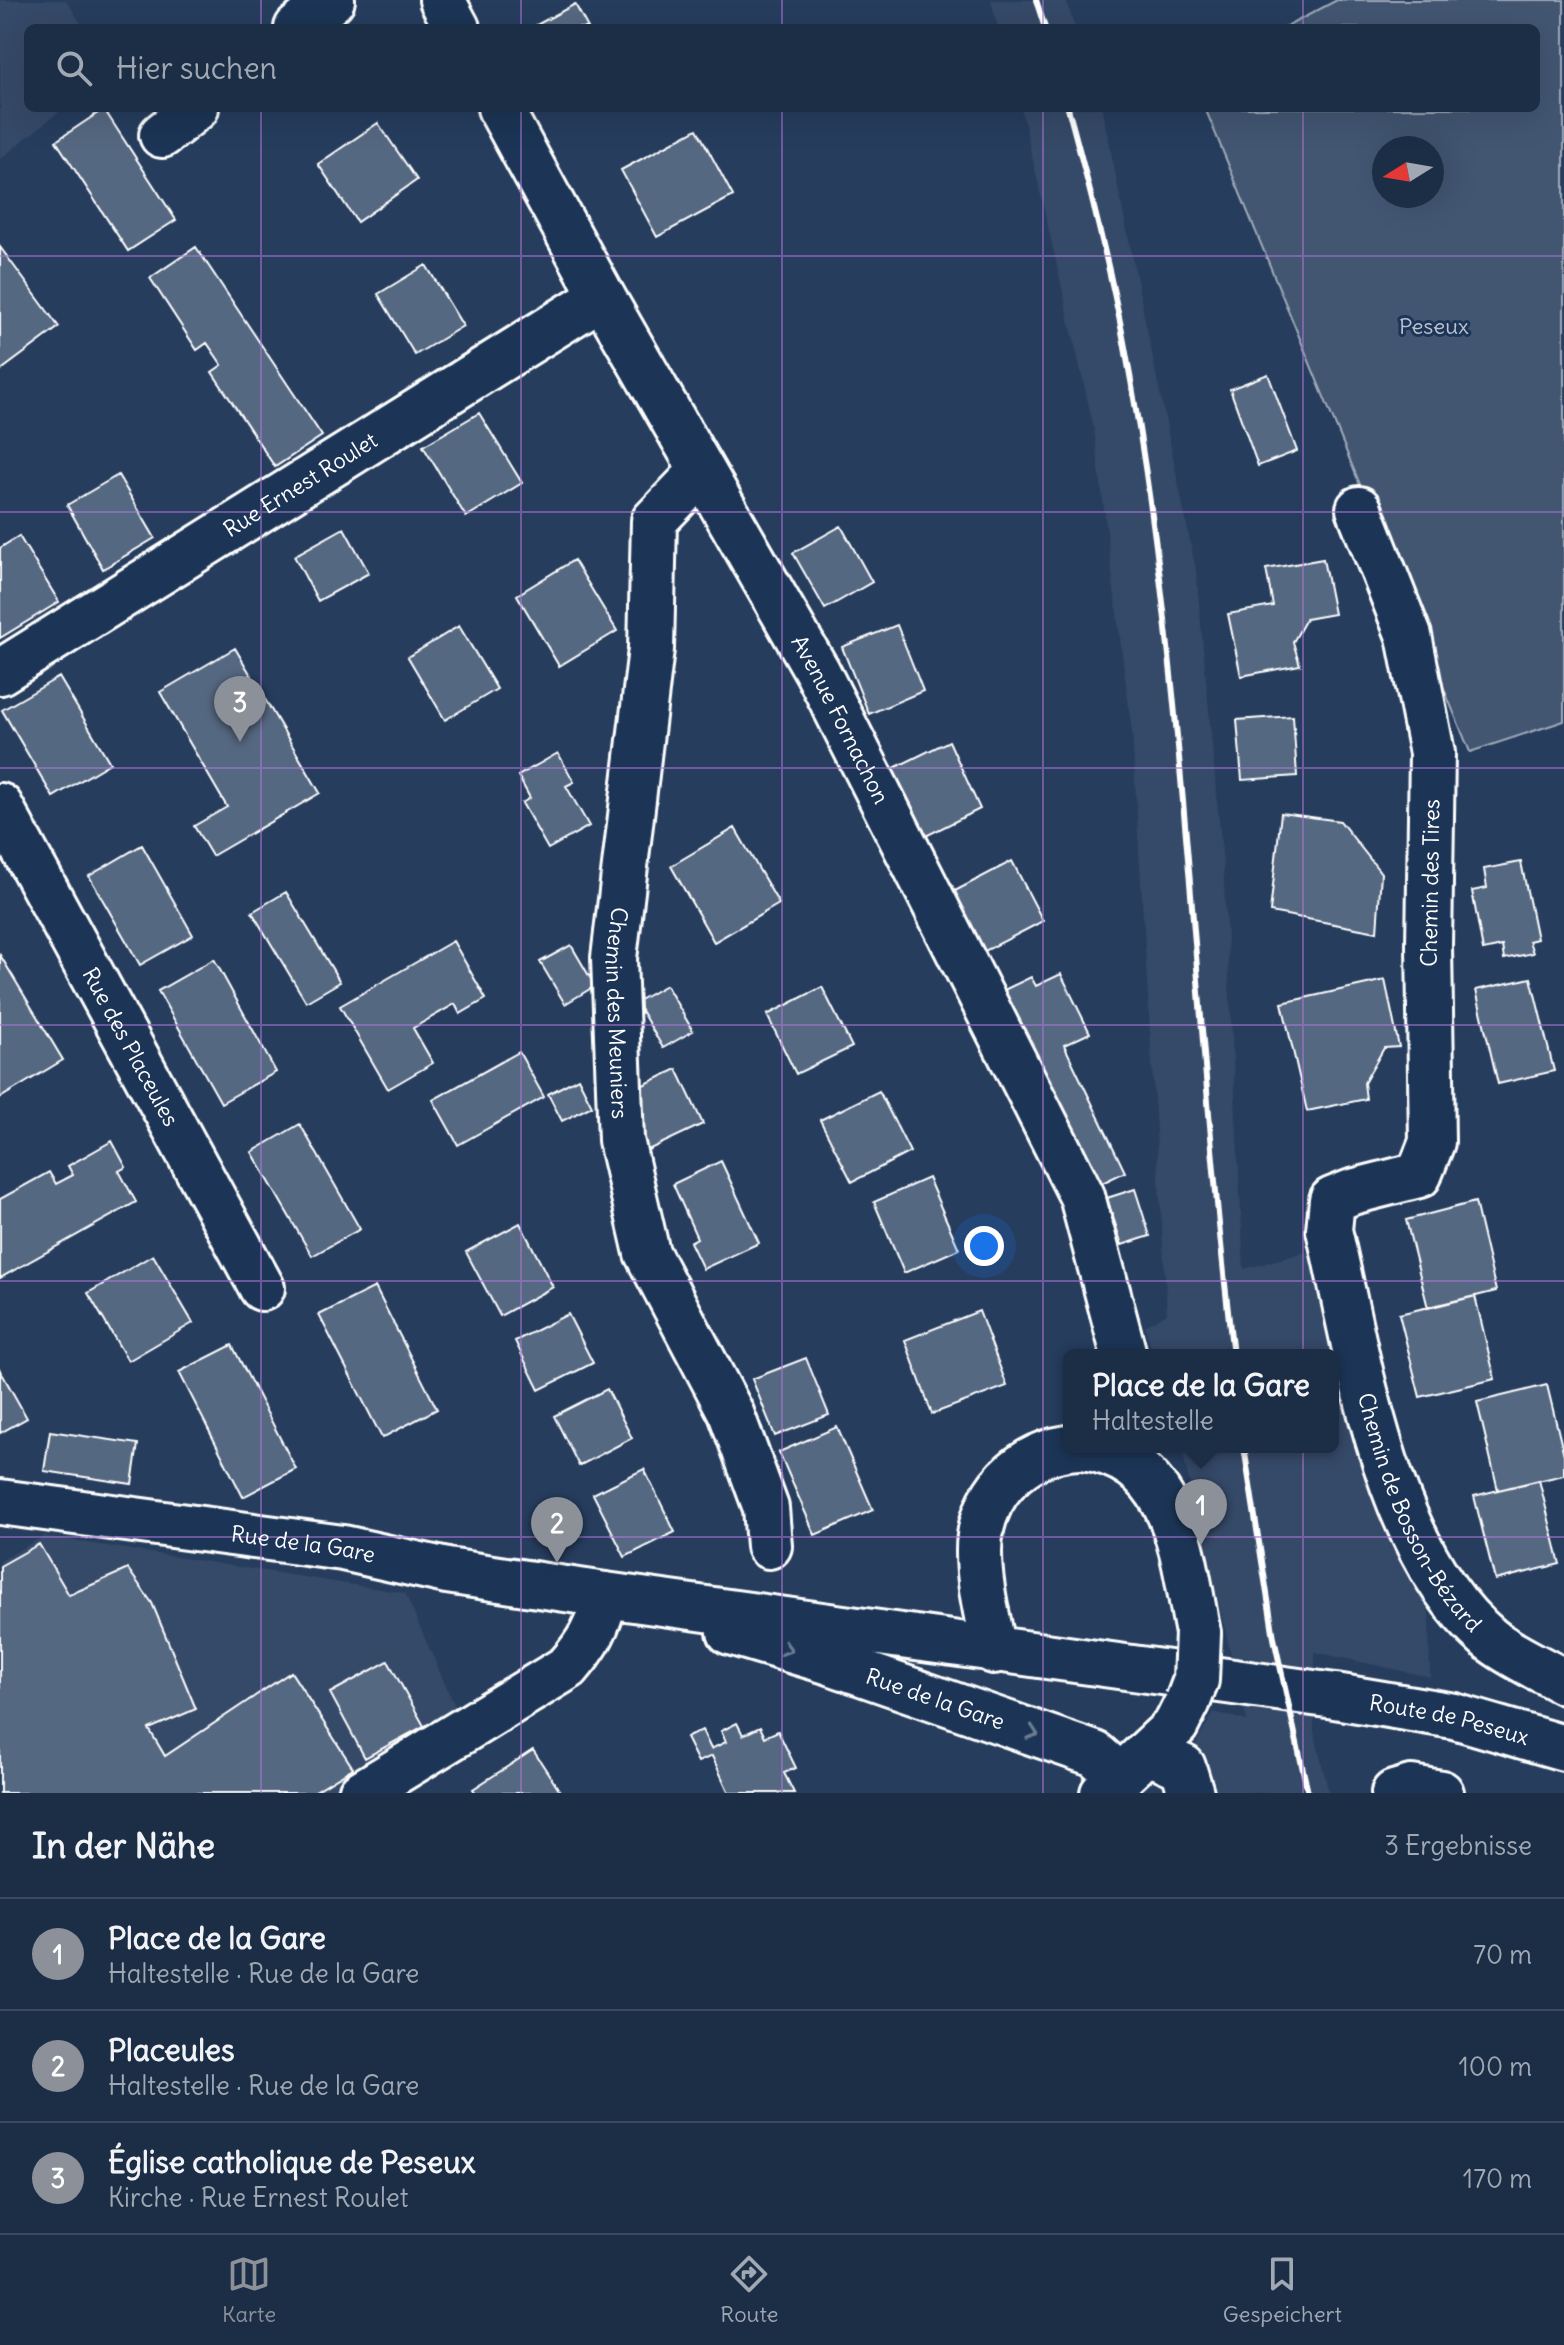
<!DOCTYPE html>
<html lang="de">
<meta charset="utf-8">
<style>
body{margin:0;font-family:Delius,sans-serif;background:#293a51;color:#f1f3f6}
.compass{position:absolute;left:1372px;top:136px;width:72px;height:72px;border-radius:50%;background:#1c2e46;box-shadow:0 8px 32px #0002;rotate:259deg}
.you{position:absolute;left:984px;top:1246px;width:28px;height:28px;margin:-20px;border:6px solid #fff;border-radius:50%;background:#1a73e8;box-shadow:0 0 0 12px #1a73e833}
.badge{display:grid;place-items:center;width:52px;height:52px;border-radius:50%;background:#8c9099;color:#fff;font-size:26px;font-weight:700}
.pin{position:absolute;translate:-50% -66px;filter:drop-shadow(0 2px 4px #0008)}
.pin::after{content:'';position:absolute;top:42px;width:28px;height:24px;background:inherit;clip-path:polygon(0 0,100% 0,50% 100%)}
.popup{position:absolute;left:1063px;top:1349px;width:276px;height:104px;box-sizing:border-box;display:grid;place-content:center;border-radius:12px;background:#1c2e46;filter:drop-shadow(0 2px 6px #0005);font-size:26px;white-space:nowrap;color:#a0a8b3}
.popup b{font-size:30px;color:#f1f3f6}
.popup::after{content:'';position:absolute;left:50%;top:100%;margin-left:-16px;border:16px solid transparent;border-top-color:#1c2e46}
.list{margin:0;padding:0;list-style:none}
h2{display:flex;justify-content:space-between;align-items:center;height:104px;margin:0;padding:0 32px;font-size:34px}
h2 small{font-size:26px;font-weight:400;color:#a0a8b3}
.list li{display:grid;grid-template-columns:52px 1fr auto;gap:24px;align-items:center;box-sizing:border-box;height:112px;padding:0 32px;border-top:2px solid #3a4a5f}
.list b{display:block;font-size:30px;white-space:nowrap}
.list p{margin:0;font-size:26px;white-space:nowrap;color:#a0a8b3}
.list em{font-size:26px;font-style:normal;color:#a0a8b3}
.icon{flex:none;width:44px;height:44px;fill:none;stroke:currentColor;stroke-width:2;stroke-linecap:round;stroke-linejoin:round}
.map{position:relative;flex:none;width:1564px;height:1793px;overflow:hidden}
.search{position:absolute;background:#1c2e46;box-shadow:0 8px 32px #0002;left:24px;right:24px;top:24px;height:88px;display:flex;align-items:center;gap:20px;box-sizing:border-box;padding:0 28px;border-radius:12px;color:#a0a8b3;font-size:30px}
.sheet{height:440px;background:#1c2e46}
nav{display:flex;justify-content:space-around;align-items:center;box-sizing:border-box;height:112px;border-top:2px solid #3a4a5f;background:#1c2e46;font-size:22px;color:#a0a8b3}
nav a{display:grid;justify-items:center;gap:4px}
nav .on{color:#8c9099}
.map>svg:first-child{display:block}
.built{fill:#344a68}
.green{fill:#425672;stroke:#a0aab8;stroke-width:2;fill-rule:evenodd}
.building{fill:#556781;stroke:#fff;stroke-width:2}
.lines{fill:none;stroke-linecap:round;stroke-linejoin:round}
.minor-casing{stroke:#fff;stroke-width:50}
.major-casing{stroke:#fff;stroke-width:50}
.minor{stroke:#1d3557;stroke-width:44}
.major{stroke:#1d3557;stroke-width:44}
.rail{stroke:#fff;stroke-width:6}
.major-bridge-casing{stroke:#fff;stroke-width:50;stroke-linecap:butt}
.major-bridge{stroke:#1d3557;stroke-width:44}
.oneway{stroke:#6c7c92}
.grid{fill:none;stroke:#a976d5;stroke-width:2;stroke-opacity:0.55}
.labels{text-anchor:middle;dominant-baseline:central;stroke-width:6;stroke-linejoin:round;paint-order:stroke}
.park-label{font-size:22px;fill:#bdc4ce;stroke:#1d3557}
.street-label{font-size:22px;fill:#fff;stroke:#1d3557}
</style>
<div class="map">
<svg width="1564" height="1793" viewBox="0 0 1564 1793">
<rect width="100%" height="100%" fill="#263d5e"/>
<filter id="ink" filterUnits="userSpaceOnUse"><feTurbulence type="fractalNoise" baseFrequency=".0125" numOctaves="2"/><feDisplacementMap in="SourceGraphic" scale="16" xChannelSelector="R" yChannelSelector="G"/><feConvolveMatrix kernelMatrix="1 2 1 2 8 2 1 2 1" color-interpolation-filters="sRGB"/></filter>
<g filter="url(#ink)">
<path class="built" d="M0,0H66L84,28H28V108H64L0,159Z
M991,0H1066L1075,28H998Z
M1021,108H1102L1196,570L1223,864L1244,1269L1309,1251L1429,1613L1430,1677L1315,1652L1314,1731L1329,1793H1191L1183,1767L1214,1712L1247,1721L1181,1447H1333V1355H1153L1145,1326L1167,1313L1132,734L1094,429Z
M44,1536L405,1593L458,1713L329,1793H0V1561Z"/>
<path class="green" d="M1337,0H1564V721L1470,752L1205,108H1536V28H1284ZM1384,148H1432V196H1384Z"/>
<path class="building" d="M575,4L588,28H531Z
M104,109L176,220L128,251L56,141Z
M378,123L417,180L357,222L318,164Z
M697,129L733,196L657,237L621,170Z
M0,247L59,327L0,371Z
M196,247L322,436L275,467L212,372L222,365L207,343L197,350L150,278Z
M426,265L463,326L415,355L378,294Z
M1268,374L1297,451L1258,466L1230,389Z
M479,413L522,483L466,517L423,446Z
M118,475L155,538L103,569L67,505Z
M841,526L872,582L825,609L793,553Z
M344,528L369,573L318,601L294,556Z
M19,536L59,602L0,638V548Z
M1323,559L1334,614L1306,619L1293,642L1300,665L1241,676L1228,614L1273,606L1266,569Z
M574,560L617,631L559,666L517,595Z
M897,625L923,691L869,714L842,647Z
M459,626L497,689L445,720L408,657Z
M235,648L320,793L212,856L194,826L227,807L160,692Z
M59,677L110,763L53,797L2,710Z
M1293,716L1297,776L1242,780L1237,720Z
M949,741L980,809L920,839L888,771Z
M558,753L574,782L566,786L589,826L548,849L522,803L530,798L518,776Z
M1281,813L1340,821L1381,873L1377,932L1270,912Z
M735,828L779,904L714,942L671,866Z
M142,845L193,935L140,965L89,876Z
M1012,861L1043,921L983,952L953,892Z
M1521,862L1537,939L1529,941L1533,953L1504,959L1502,946L1483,950L1472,891L1487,888L1484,869Z
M286,892L340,982L306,1002L252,912Z
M453,941L486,999L460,1014L455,1004L413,1028L433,1063L388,1089L340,1006Z
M571,945L595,986L565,1004L540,962Z
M0,955L63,1060L0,1098Z
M214,959L276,1072L221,1103L158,991Z
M1061,974L1090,1033L1064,1045L1125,1172L1096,1186L1002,991L1031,977L1036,986Z
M1531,978L1554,1071L1498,1084L1476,990Z
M1385,980L1399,1047L1384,1048L1364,1083L1366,1099L1307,1111L1282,1003Z
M666,985L693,1031L663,1048L636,1002Z
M822,987L852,1047L796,1074L767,1015Z
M519,1052L544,1097L458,1145L433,1100Z
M677,1069L703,1124L648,1150L622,1095Z
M578,1078L592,1106L562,1121L548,1094Z
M879,1091L910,1152L852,1182L820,1120Z
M300,1124L360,1229L312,1256L252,1152Z
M112,1141L126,1167L119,1171L136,1202L0,1278V1199L49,1172L56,1184L73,1175L68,1166Z
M721,1161L759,1243L703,1269L690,1242L697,1238L673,1184Z
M928,1178L959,1249L904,1273L874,1202Z
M1135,1189L1150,1236L1122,1245L1107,1198Z
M1475,1202L1496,1291L1428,1308L1406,1220Z
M520,1223L553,1287L500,1316L466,1252Z
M153,1255L193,1323L128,1361L88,1293Z
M375,1287L437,1409L382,1438L319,1315Z
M1475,1296L1495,1379L1420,1397L1399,1314Z
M979,1311L1007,1386L932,1414L905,1340Z
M568,1314L593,1363L539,1390L515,1341Z
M232,1345L296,1469L243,1497L179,1372Z
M806,1358L829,1415L775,1436L752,1379Z
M0,1370L27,1418L0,1433Z
M1547,1385L1564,1455V1475L1498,1490L1477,1402Z
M607,1389L632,1438L579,1466L554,1416Z
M837,1427L873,1510L815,1535L779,1452Z
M50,1431L138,1444L132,1484L44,1471Z
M644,1469L675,1532L625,1557L593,1494Z
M1539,1480L1560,1564L1495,1580L1474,1496Z
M39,1544L69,1595L128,1569L152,1603L196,1709L149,1729L165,1756L291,1672L353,1768L312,1793H0V1566Z
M388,1661L424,1726L365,1758L330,1693Z
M737,1723L743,1735L760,1727L765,1737L778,1731L796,1768L784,1773L794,1793H729L712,1756L698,1762L686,1738L702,1730L711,1749L726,1742L721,1731Z
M533,1750L561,1793H476L473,1789Z"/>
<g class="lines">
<defs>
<g id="minor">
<path d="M442,0L457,28"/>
<path d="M297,28L332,0"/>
<path id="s1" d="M500,108L602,296L817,671L1082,1196L1124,1355"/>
<path d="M162,135L196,108"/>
<path id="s2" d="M701,472L654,521L651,649L614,958L621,1140L647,1253L731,1413L766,1508L769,1546"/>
<path id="s3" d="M1359,509L1409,636L1432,753L1429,945L1432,1142L1419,1175L1352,1192L1332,1200L1329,1230C1359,1358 1384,1550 1490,1639C1511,1656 1540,1668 1564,1682"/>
<path id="s4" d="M0,672L602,296"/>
<path id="s5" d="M0,806L262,1288"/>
<path d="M1149,1752L1183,1767L1191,1793"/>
<path d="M361,1793L568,1667C588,1644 599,1626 605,1595"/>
<path d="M1394,1793L1411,1788L1441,1793"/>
</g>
<g id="major">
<path d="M1083,1447C1179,1461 1182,1555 1198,1633"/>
<path id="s6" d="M0,1502L343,1548L447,1571L605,1595L1335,1696L1454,1716L1564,1748"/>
<path id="s7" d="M730,1632L827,1661L1095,1754L1121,1777"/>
<path d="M994,1651C988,1619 979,1585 979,1553C978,1495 1021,1450 1078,1447"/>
<path d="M1103,1793L1176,1725L1188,1701"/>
</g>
</defs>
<use href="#minor" class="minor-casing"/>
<use href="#major" class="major-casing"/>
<use href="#minor" class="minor"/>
<use href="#major" class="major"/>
<path class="rail" d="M1036,0L1045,28
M1068,108C1089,185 1109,263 1124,342C1187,676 1193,1018 1233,1355
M1244,1447L1274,1638L1308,1793"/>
<defs>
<path id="major-bridge" d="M1188,1701L1196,1680L1198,1633"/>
</defs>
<use href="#major-bridge" class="major-bridge-casing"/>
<use href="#major-bridge" class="major-bridge"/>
</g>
<defs><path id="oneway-chevron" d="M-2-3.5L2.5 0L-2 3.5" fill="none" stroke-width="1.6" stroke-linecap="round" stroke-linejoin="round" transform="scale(2)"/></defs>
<g class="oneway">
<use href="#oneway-chevron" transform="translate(787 1649) rotate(17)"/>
<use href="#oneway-chevron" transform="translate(1033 1733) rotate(19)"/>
</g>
</g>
<path class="grid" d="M261,0V28M521,0V28M782,0V28M1043,0V28M1303,0V28M261,108V1793M521,108V1793M782,108V1793M1043,108V1793M1303,108V1793M0,256H1564M0,512H1564M0,768H1564M0,1025H1564M0,1281H1564M0,1537H1564"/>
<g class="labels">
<g class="park-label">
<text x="1434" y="326">Peseux</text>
</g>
<g class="street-label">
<text stroke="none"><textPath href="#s4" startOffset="354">Rue Ernest Roulet</textPath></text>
<text stroke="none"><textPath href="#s1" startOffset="700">Avenue Fornachon</textPath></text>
<text transform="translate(1430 883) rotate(-89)">Chemin des Tires</text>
<text stroke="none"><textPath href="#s2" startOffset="562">Chemin des Meuniers</textPath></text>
<text stroke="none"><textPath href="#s5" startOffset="274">Rue des Placeules</textPath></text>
<text stroke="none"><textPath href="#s3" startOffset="1100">Chemin de Bosson-Bézard</textPath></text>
<text stroke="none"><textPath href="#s6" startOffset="306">Rue de la Gare</textPath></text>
<text stroke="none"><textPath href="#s7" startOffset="216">Rue de la Gare</textPath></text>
<text stroke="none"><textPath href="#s6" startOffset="1466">Route de Peseux</textPath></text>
</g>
</g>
</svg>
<svg class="compass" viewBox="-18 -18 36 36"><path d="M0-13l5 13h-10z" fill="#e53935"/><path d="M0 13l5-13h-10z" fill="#a0a8b3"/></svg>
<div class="you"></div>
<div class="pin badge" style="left:1201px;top:1545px">1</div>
<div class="popup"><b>Place de la Gare</b>Haltestelle</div>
<div class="pin badge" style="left:557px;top:1563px">2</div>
<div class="pin badge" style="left:240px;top:742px">3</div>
<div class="search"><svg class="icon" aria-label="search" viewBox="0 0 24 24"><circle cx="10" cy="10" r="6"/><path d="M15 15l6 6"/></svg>Hier suchen</div>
</div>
<section class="sheet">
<h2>In der Nähe<small>3 Ergebnisse</small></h2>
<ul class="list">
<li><span class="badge">1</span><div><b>Place de la Gare</b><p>Haltestelle · Rue de la Gare</p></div><em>70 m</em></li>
<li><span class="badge">2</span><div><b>Placeules</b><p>Haltestelle · Rue de la Gare</p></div><em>100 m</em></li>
<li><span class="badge">3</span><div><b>Église catholique de Peseux</b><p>Kirche · Rue Ernest Roulet</p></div><em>170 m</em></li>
</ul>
</section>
<nav>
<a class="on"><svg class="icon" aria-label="map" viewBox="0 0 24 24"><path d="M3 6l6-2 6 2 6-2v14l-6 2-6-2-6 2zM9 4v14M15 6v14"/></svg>Karte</a>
<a><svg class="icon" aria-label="directions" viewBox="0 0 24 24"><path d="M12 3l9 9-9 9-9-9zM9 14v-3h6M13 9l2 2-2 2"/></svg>Route</a>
<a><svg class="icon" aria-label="saved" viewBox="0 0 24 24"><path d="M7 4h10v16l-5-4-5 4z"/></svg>Gespeichert</a>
</nav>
